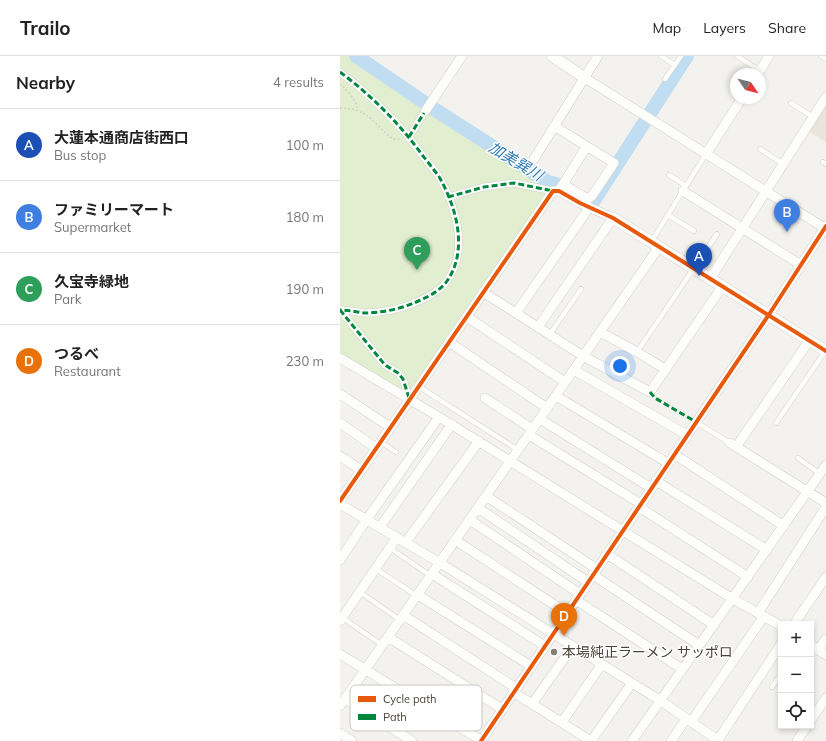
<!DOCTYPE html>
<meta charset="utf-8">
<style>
body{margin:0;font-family:Mulish,"Noto Sans JP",sans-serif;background:#f6f6f6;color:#222}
.controls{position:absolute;right:12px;bottom:12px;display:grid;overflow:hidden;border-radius:0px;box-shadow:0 2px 6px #0003}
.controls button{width:36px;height:36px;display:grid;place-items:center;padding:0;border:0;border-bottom:1px solid #e0e0e0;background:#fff;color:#222;font:20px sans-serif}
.compass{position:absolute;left:390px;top:12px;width:36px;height:36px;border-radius:50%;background:#fff;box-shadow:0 2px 6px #0003;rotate:125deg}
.you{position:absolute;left:280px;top:310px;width:14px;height:14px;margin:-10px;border:3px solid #fff;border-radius:50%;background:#1a73e8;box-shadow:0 0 0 6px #1a73e833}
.badge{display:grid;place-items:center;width:26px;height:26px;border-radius:50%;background:#868178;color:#fff;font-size:13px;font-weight:700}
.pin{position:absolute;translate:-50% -33px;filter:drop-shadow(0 1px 2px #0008)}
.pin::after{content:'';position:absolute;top:21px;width:14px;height:12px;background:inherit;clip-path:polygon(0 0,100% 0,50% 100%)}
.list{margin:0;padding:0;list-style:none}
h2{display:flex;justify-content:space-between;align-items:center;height:52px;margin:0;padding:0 16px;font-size:17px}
h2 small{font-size:13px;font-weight:400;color:#767676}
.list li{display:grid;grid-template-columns:26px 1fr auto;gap:12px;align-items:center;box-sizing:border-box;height:72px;padding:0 16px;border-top:1px solid #e0e0e0}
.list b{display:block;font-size:15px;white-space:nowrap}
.list p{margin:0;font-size:13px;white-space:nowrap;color:#767676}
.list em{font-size:13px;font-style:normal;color:#767676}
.icon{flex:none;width:22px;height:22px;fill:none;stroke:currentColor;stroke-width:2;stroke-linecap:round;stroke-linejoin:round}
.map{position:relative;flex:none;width:486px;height:685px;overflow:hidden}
header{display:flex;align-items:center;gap:24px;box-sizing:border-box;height:56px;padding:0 20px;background:#fff;border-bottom:1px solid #e0e0e0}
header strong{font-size:19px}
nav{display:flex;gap:22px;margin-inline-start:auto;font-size:14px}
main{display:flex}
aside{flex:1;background:#fff}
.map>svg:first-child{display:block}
.education{fill:#eae5da}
.green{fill:#e1eecf}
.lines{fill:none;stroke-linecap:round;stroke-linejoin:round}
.river{stroke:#c0ddf1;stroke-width:14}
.service-casing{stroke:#d2d0cb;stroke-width:5.5}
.pedestrian-casing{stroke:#d2d0cb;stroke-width:8}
.minor-casing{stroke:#d2d0cb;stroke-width:10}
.tertiary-casing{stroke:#d2d0cb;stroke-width:12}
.path{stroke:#d3d2cc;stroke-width:1.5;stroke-dasharray:2 2;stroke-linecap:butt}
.service{stroke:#fdfdfc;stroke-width:4.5}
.pedestrian{stroke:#fdfdfc;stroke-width:7}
.minor{stroke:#fdfdfc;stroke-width:9}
.tertiary{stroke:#fdfdfc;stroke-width:11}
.quiet{stroke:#00873e;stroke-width:3;stroke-dasharray:6 3;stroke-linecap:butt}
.cycleway-casing{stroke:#fff;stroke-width:6}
.cycleway{stroke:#e8590c;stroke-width:4}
.poi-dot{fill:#868178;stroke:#fff;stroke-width:1.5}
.labels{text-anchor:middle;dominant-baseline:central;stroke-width:3;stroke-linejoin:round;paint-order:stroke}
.poi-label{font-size:14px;fill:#4b4439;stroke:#fff;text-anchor:start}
.water-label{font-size:15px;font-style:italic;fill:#2e7ab2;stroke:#fff}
.key{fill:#fff;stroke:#c9c7c4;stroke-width:1}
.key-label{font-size:11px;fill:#4b4439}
</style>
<header>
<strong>Trailo</strong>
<nav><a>Map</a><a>Layers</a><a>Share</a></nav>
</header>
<main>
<aside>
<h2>Nearby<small>4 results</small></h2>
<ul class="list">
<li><span class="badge" style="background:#1a4fb4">A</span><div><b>大蓮本通商店街西口</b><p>Bus stop</p></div><em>100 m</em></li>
<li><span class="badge" style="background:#3f7fe0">B</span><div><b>ファミリーマート</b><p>Supermarket</p></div><em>180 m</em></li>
<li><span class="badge" style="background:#2e9e5b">C</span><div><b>久宝寺緑地</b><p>Park</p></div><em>190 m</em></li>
<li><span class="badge" style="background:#e8710a">D</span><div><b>つるべ</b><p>Restaurant</p></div><em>230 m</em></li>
</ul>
</aside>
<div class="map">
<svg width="486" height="685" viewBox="0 0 486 685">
<rect width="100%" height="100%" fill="#f4f2ee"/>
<path class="education" d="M486,47V86L468,75Z"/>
<path class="green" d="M0,0H13L211,130L70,336L60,334L0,298Z"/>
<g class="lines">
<path class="river" d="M16,0L94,53L208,126L216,128L249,148L253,146L347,0"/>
<defs>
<path id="service" d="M321,0L335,9
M397,0L420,15
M481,0L486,3
M325,23L341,0
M451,47L473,61
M420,93L443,108
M483,106L486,108
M329,119L346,130
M328,159L354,175
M311,186L366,98
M210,278L241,233
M297,296L377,178
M78,330L178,394
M356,366L390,387
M436,367L486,294
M41,386L56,396
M458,402L480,418
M50,492L91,520
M36,513L77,540
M20,536L60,564
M3,562L42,589
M432,631L441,618"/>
<path id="pedestrian" d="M0,16C32,40 60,68 83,100C88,106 93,113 98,119C116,149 129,194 107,225C99,236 86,242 74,247C60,253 40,257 24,257C16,256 8,254 0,254
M69,81L84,57
M108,141L144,131L174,127L213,135
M0,254L45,309L58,317L63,323L69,342"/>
<path id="minor" d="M418,18L429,0
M245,22L486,173
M86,54L122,0
M214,70L274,107L252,140L248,143L223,128
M366,98L402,42
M194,103L258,0
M220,133L247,90
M343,135L461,209
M370,223L486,41
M143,236L243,300L310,336L382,231
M176,257L249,152
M127,261L225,326
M260,276L297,296L325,313
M109,286L207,352
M0,302L99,361L393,543L441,570
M234,314L347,379
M0,338L50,371
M216,340L328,407
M145,342L192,373
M200,363L311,432
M0,367L36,392
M189,379L301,448
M390,387L486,447
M396,391L469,285
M334,398L444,470
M0,400L21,414
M316,425L427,494
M146,440L257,513
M0,445L213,135H219L240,147L273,162L198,271
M0,448L100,507L321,645L379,685
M299,451L408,521
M138,452L248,526
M130,464L240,538
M40,471L112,368
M115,484L227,557
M66,486L139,385
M267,498L374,569
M0,504L27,463L99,361
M92,518L205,590
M253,519L359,589
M78,539L191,610
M236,544L342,613
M418,557L486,451
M63,559L176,632
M0,565L57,481
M454,568L486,521
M48,581L162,653
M471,589L486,599
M478,594L486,583
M0,598L142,685
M173,636L251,685
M5,643L72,685
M192,648L233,590
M0,650L319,191
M471,664L486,642
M222,666L262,608
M351,666L424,560
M0,677L12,685
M378,684L441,588
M141,685L428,260L486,170
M251,685L292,627
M292,685L486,409
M331,685L346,663
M457,685L467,670"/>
<path id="tertiary" d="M212,0L245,22
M273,162L486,295"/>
</defs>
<use href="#service" class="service-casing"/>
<use href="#pedestrian" class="pedestrian-casing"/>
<use href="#minor" class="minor-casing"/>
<use href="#tertiary" class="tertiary-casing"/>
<path class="path" d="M0,28C7,34 17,45 18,54
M0,52C26,52 31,64 49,80L53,83H60"/>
<use href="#service" class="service"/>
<use href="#pedestrian" class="pedestrian"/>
<use href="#minor" class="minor"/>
<use href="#tertiary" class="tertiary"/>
<path class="quiet" d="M0,16C32,40 60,68 83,100C88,106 93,113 98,119C116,149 129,194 107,225C99,236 86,242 74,247C60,253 40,257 24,257C16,256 8,254 0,254
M69,81L84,57
M108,141L144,131L174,127L213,135
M0,254L45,309L58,317L63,323L69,342
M310,336L315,342L356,366"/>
<defs>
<path id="cycleway" d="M0,445L213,135H219L240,147L273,162L486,295
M141,685L428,260L486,170"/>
</defs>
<use href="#cycleway" class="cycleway-casing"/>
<use href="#cycleway" class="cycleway"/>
</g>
<circle class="poi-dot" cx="214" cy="596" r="4"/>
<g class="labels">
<g class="poi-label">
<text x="222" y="596">本場純正ラーメン サッポロ</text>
</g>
<g class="water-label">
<text transform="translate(176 105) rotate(31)">加美巽川</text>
</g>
</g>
<rect x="10" y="629" width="132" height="46" rx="6" class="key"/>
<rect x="18" y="640" width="18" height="6" fill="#e8590c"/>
<rect x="18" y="658" width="18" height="6" fill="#00873e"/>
<g class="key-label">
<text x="43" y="647">Cycle path</text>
<text x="43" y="665">Path</text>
</g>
</svg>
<div class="controls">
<button>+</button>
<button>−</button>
<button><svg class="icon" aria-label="locate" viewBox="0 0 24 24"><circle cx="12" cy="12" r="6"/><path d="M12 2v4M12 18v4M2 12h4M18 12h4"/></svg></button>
</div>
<svg class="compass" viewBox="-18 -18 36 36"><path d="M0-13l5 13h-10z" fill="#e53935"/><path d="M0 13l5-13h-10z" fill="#767676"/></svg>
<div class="you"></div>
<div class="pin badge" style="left:359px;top:220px;background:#1a4fb4">A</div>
<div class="pin badge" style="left:447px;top:176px;background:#3f7fe0">B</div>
<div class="pin badge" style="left:77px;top:214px;background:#2e9e5b">C</div>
<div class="pin badge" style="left:224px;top:580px;background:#e8710a">D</div>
</div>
</main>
